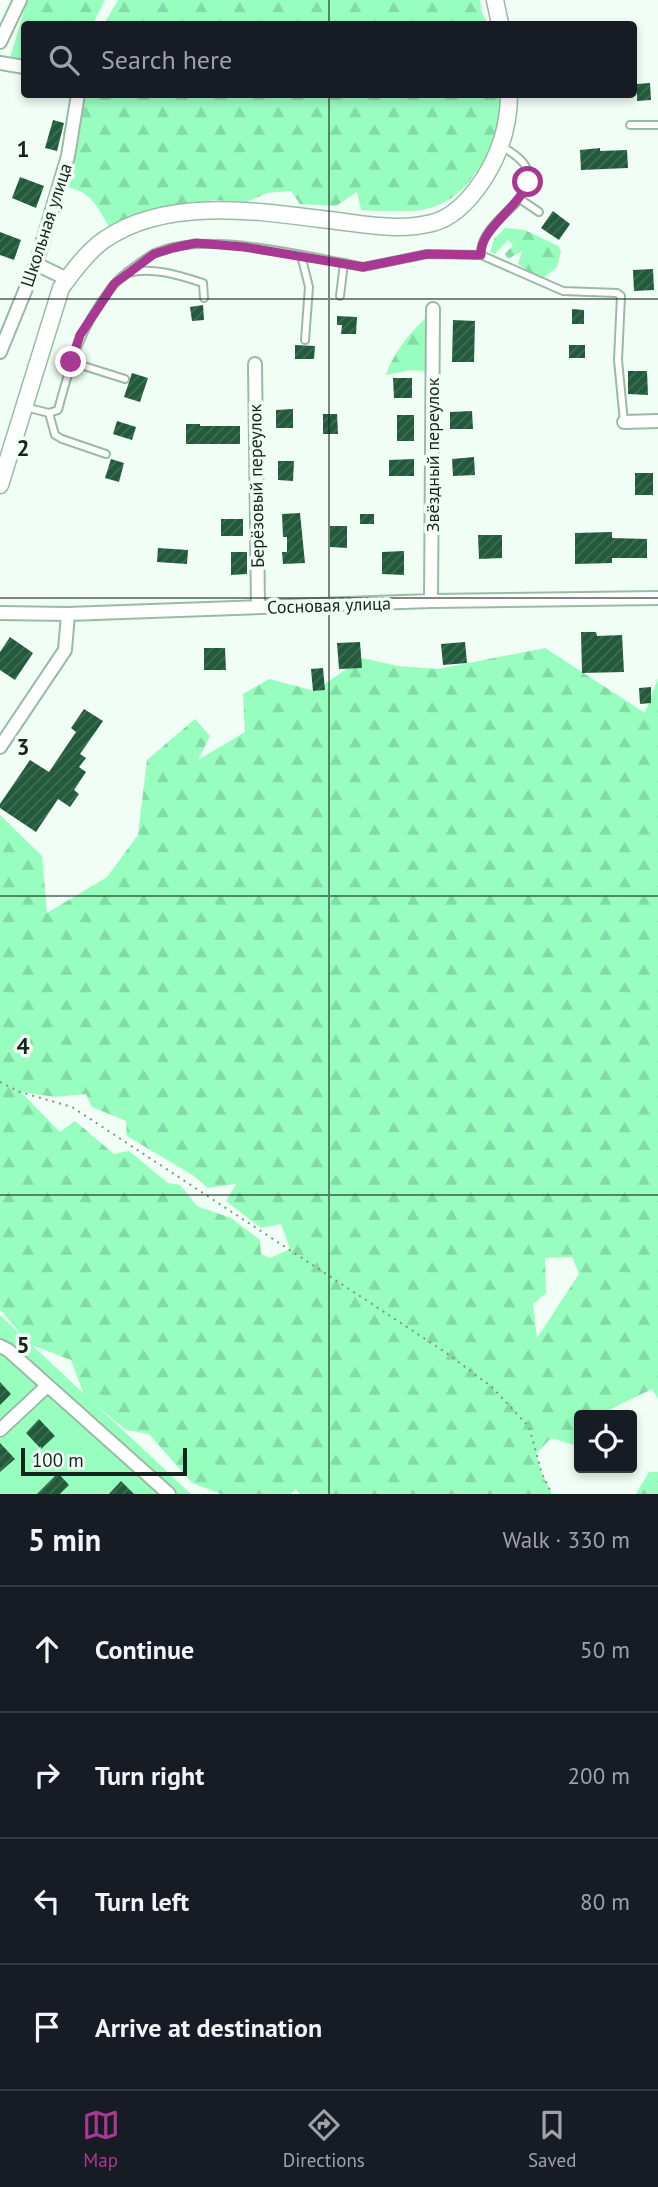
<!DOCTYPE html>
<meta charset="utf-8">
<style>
body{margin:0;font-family:"PT Sans",sans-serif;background:#20242c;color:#f1f3f6}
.controls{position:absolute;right:21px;bottom:21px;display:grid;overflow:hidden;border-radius:7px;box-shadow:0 4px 10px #0003}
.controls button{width:63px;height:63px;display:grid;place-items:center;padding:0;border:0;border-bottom:2px solid #363941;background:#171b24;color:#f1f3f6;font:35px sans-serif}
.scale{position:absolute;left:21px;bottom:18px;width:166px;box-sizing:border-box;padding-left:7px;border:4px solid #17241c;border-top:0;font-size:19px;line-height:24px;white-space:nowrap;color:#17241c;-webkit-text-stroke:5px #f0fef5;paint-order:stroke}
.stop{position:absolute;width:21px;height:21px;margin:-16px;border:5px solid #a93893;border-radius:50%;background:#fff}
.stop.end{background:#a93893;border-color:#fff;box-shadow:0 2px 7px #0008}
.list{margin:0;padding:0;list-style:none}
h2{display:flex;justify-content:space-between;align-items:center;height:91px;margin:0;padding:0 28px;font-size:30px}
h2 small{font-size:23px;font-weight:400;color:#9ea1a6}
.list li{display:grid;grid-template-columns:46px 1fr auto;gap:21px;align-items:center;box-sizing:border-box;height:126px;padding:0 28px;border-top:2px solid #363941}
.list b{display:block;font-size:26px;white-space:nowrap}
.list em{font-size:23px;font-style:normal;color:#9ea1a6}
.icon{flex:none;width:38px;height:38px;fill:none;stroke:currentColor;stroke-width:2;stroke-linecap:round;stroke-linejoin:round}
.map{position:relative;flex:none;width:658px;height:1494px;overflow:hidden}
.search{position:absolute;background:#171b24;box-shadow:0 4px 10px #0003;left:21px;right:21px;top:21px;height:77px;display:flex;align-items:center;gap:18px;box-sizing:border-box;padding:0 24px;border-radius:7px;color:#9ea1a6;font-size:26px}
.sheet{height:595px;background:#171b24}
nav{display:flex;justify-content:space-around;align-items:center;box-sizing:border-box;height:98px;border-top:2px solid #363941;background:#171b24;font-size:19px;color:#9ea1a6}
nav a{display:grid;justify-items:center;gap:4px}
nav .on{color:#a93893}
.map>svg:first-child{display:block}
.forest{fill:url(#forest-firs);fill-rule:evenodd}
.garden{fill:#98fec0}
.building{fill:url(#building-hatch)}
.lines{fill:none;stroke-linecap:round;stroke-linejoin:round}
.service-casing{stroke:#99bba5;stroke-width:10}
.minor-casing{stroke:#99bba5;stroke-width:16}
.tertiary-casing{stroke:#99bba5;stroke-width:19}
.path{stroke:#839188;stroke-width:2;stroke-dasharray:2 5;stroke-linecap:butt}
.service{stroke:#fff;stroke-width:6}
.minor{stroke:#fff;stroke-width:12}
.tertiary{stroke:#fff;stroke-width:16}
.route{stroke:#a93893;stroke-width:9}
.grid{fill:none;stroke:#17241c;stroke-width:2;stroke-opacity:0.55}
.labels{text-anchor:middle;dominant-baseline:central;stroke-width:7;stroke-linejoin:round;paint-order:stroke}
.street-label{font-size:18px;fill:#17241c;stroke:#f0fef5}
.grid-label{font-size:23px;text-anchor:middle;font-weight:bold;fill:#17241c;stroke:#f0fef5;stroke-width:7;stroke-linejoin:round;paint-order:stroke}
</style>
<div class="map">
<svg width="658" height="1494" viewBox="0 0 658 1494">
<defs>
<pattern id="forest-firs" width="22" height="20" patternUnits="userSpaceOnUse" patternTransform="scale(1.75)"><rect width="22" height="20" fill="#98fec0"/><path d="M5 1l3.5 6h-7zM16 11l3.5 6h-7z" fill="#82daa4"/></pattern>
<pattern id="building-hatch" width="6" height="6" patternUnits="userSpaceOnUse" patternTransform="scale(1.75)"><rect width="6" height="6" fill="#235a3c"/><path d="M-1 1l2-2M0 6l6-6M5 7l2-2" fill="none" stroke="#416e55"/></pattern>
</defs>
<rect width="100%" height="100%" fill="#f0fef5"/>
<path class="forest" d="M27,0H105L93,24H24V76L7,69Z
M118,0H480L482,13L488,24H104Z
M82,95H504V101C500,119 497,138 491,154C488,160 481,165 477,171C445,218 412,212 361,210L357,192L336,206L300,204L291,191L268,193L246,202L214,200L155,211L109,227C98,207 90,190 65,187Z
M505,228L525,230L558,246L561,251L557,267L543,278L534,275L518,264L522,251L508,259L505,254L513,245L508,240L495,254L490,252L494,239Z
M431,314L433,372L411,370L386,375C393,353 413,328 431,314Z
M545,648L645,713L658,678V1399L652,1389L607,1411L603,1415H579V1440L574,1445L551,1438L536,1454L542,1474L552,1494H300L296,1489L291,1494H221L192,1483L149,1434L126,1430L84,1395L71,1360L29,1344L0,1309V815L42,856L47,913L107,877L138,835L147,760L195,719L210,736L198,760L245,732L243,694L269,679L315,691L362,658L398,666L438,669ZM21,1092L56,1097L86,1094L92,1107L126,1121L127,1136L194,1176L208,1188L236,1184L226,1201L261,1228L281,1224L290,1249L270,1258L261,1254L260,1240L231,1218L197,1206L180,1185L168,1183L129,1151L114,1154L75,1121L60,1132ZM572,1257L579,1274L537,1338L533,1304L546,1293L545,1258Z
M649,1472H658V1494H636Z"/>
<path class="garden" d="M0,1315L191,1494H0Z"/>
<path class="building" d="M650,83L651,100L637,101V84Z
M53,120L64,123L57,151L45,148Z
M600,148V151L627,150L628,168L581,170L580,150Z
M20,177L44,186L36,208L12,198Z
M553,211L570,224L559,240L541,228Z
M0,232L21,240L14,260L0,255Z
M653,269L654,290L634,291L633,270Z
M203,305L204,320L192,321L190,307Z
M572,309L584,310V324H572Z
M337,316L357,317L356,334H341L342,325H337Z
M453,320L475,321L474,362H452Z
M295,345L315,346L314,359H295Z
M569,345H585V358H569Z
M628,371H647L648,395L628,394Z
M132,373L148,378L140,402L124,397Z
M393,378H412V398H394Z
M293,409V428H276V410Z
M472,411L473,429H450V412Z
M323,414H337L338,434H323Z
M397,415H414V441H397Z
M117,421L136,427L132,440L113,434Z
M186,424H200V426H240V444H186Z
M474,457L475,475L453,476L452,459Z
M111,459L124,463L119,482L105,478Z
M414,459V476H389V460Z
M278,461H294L293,481L278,480Z
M635,473H653V495H635Z
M300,513L305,563L283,564L282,552H287V537H283L282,514Z
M360,514H374V524H360Z
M221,519H243V536H221Z
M330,526H347V548L330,547Z
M612,532V538L647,539V558H612V563L575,564V533Z
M478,535H502V558L479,559Z
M158,548L188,550L187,564L157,562Z
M404,551V575L382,574V552Z
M231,552H247V574L231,575Z
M581,632H596L597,636L622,635L624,672L582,673Z
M10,637L33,653L15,680L0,670V652Z
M360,642L362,668L339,669L337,643Z
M465,642L467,663L443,665L441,644Z
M204,648H225L226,670H204Z
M323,668L325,690L313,691L311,669Z
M651,687V703L640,704L639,688Z
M84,709L103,721L80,754L86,758L79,767L86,772L74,790L79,794L70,807L58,799L36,832L0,808V804L30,760L49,772L76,732L71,728Z
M0,1382L11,1394L0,1405Z
M39,1419L55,1436L41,1449L26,1433Z
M0,1443L15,1459L0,1472Z
M58,1473L69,1485L60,1494H37Z
M121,1481L134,1494H109Z"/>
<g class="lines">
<defs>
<path id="service" d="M630,125H658
M503,147C527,162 535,170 520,199L539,212
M301,255L309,287L305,340
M481,255C479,233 506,214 520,199
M344,263L363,267L427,254L481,255L563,291L617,293L621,296L618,360L624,422
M127,272C136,266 145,258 155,253C203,231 293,254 344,263L340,296
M71,362L125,379
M25,407L49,413L58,410C71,362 79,331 109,291C114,284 121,275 128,273C152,266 181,276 203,283L204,298
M49,413L55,435L62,439L106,454"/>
<path id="minor" d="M0,42L20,0
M0,63L24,67
M36,264L67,279
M0,352L36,264L68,156L78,94
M255,364L258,607
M624,422L658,421
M431,601L433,309
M0,613L68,614L431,601L658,598
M0,747L65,650L68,614
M0,1346L8,1350L169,1494
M0,1430L47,1386"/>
<path id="tertiary" d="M495,0L500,24
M0,485L61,288C73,271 87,252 104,240C168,195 264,212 337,221C368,225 401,231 432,223C453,218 471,198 483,180C500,154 509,125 509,94"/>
</defs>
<use href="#service" class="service-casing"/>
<use href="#minor" class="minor-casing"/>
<use href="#tertiary" class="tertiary-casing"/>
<path class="path" d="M0,1082L20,1092L72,1107L445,1352L492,1387L529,1427L542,1474L552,1494"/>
<use href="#service" class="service"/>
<use href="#minor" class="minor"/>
<use href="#tertiary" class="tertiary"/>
</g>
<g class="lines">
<path class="route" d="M71,362L80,335L114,284L154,254L173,248L196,243L244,247L363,267L427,254L481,255C479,229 519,208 528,182"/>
</g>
<path class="grid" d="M329,0V24M329,94V1494M0,299H658M0,598H658M0,896H658M0,1195H658"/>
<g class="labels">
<g class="street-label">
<text transform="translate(46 225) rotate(-72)">Школьная улица</text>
<text transform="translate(432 455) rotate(-90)">Звёздный переулок</text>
<text transform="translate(256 486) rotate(-91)">Берёзовый переулок</text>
<text transform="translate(329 605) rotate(-2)">Сосновая улица</text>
</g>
</g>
<g class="grid-label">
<text x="23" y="157">1</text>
<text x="23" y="456">2</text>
<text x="23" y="755">3</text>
<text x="23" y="1054">4</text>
<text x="23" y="1353">5</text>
</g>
</svg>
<div class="controls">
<button><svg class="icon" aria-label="locate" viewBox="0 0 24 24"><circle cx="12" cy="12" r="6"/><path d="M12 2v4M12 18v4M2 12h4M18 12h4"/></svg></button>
</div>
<div class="scale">100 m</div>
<div class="stop" style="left:528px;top:182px"></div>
<div class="stop end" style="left:71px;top:362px"></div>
<div class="search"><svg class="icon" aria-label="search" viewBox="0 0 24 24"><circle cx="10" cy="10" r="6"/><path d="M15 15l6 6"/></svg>Search here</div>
</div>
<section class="sheet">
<h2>5 min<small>Walk · 330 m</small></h2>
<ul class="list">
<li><svg class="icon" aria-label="ahead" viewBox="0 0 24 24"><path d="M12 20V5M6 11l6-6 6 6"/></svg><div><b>Continue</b></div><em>50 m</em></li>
<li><svg class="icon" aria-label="right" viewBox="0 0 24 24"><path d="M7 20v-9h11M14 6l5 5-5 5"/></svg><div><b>Turn right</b></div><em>200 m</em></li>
<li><svg class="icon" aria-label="left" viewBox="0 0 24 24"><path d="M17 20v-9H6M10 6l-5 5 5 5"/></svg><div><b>Turn left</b></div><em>80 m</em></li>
<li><svg class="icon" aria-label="arrive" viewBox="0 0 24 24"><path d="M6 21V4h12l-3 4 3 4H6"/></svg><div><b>Arrive at destination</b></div></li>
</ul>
</section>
<nav>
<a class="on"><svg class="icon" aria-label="map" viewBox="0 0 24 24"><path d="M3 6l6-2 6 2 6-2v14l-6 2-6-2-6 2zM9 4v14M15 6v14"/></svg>Map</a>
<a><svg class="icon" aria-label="directions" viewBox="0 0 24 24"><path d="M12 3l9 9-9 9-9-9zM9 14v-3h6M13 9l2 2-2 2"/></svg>Directions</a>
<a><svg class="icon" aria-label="saved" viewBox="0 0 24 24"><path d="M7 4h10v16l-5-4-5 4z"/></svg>Saved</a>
</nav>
